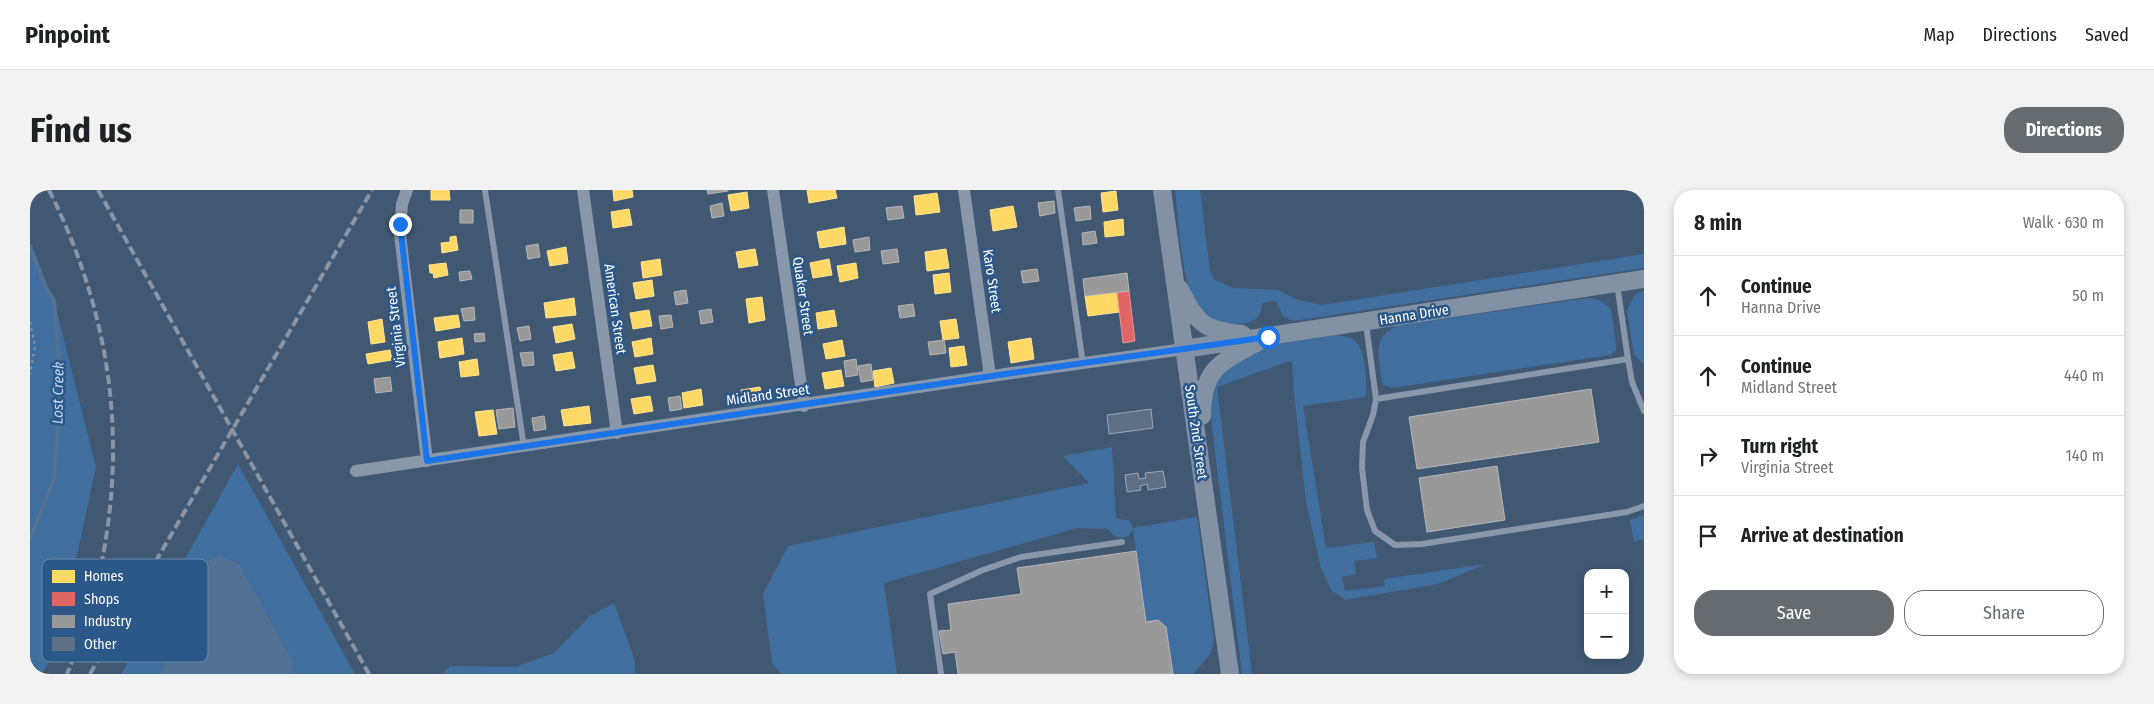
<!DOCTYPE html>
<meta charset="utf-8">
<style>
body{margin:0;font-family:"Fira Sans Condensed",sans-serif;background:#f2f2f2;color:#202124}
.controls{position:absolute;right:15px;bottom:15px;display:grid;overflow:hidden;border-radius:10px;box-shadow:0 2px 8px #0003}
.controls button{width:45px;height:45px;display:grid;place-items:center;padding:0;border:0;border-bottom:1px solid #e0e0e0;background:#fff;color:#202124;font:25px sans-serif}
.stop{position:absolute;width:15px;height:15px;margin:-11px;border:4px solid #1a73e8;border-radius:50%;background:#fff}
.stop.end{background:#1a73e8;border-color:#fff;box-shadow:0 1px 5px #0008}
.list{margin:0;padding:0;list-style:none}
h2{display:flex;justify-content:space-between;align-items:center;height:65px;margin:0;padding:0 20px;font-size:21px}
h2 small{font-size:16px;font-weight:400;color:#757577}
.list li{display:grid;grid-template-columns:32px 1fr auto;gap:15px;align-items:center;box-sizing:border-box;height:80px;padding:0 20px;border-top:1px solid #e0e0e0}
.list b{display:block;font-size:19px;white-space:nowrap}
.list p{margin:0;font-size:16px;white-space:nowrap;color:#757577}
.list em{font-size:16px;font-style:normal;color:#757577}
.actions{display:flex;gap:10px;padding:15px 20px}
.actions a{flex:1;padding:11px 0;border:1px solid #666b70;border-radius:20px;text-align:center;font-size:18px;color:#666b70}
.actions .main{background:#666b70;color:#fff}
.icon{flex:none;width:28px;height:28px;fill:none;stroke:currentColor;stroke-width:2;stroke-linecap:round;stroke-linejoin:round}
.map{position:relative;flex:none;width:1614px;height:484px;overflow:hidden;border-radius:20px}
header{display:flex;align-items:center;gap:30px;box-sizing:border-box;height:70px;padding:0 25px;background:#fff;border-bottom:1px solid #e0e0e0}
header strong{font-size:24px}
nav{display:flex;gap:28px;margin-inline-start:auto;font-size:18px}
.intro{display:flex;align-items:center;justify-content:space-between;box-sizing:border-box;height:120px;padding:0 30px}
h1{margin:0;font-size:35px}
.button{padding:12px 22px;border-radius:20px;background:#666b70;color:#fff;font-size:18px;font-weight:700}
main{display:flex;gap:30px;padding:0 30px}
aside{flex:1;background:#fff;border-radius:20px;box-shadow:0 2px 8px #0003}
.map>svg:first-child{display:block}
.green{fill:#406e9e}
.water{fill:#537193}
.homes{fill:#ffd966;stroke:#ffe494}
.shops{fill:#e06666;stroke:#e99494}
.industry{fill:#999;stroke:#b8b8b8}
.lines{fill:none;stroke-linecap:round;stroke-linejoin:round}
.stream{stroke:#537193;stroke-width:4}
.building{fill:#5e7085;stroke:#9ba8b7}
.path{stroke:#8897a9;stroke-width:2;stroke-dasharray:2.5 4;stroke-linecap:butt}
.lane{stroke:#8897a9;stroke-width:6}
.street{stroke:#8897a9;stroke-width:12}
.secondary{stroke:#8292a4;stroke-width:18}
.rail{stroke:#8795a6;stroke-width:4;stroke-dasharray:9 4;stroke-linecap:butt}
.route{stroke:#1a73e8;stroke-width:6}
.labels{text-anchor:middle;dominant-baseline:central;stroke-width:5;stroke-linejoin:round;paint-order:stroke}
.street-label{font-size:14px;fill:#fff;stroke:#2b5789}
.water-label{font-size:15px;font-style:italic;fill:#c4daf0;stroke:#2b5789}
.key{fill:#2b5789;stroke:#6b89ac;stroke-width:1}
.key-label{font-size:14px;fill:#fff}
</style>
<header>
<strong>Pinpoint</strong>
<nav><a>Map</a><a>Directions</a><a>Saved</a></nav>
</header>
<div class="intro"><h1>Find us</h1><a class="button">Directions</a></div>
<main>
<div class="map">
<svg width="1614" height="484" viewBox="0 0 1614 484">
<rect width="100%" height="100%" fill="#415873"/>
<path class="green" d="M1145,0H1170L1180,81L1185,90L1204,98L1249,100L1265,109L1292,115L1614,64V78L1263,131L1253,126L1246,111L1232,113C1235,142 1182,139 1169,119C1149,87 1150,37 1145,0Z
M0,61L24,110L66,277L27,458L12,484H0Z
M1614,100V174L1604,165L1597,120L1605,105Z
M1558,108L1569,110L1581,119L1586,155V160L1580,165L1362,198L1353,195L1352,192C1349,170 1341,148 1366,136Z
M1305,145C1311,146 1319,146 1324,150C1336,159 1337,194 1336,207L1273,216L1296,358L1344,352L1347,368L1324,371L1326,384L1312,387L1315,401L1355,396L1354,389L1456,374L1408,394L1315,410L1301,400L1291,378L1276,312L1264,203L1262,172H1257L1187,197L1222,484H1212L1179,212L1185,188L1220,162L1236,156Z
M1082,257L1086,328L1100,331L1103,338L1167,327L1184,449L1181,463L1163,484H1143L1136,437L1128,431L1116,432L1103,339L1099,346C1088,349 1084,347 1078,339L1047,338L854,393L867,484H751L742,473L733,404L758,356L1059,293L1033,266Z
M208,274L325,484H91Z
M1614,325V349L1604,352L1600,330Z
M584,413L605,471V484H412L420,476L485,477L524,463L560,426Z"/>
<path class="water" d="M190,365L209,374L264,474L262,484H131L169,374Z"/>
<path class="homes" d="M401,0H419L420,10H401Z
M583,0H602L603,7L584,11Z
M777,0H805L807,8L779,13Z
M1086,1L1088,20L1073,22L1071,3Z
M717,2L719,18L701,21L698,5Z
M907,3L910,22L886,25L884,6Z
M983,16L987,37L963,41L960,20Z
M599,19L602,35L583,38L581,22Z
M1093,29L1094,45L1075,47L1074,32Z
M814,37L816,54L790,58L787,42Z
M426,46L428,60L412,63L411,53L420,52V47Z
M536,57L538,73L520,76L517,61Z
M725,59L728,75L709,78L706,62Z
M916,59L919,78L897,81L895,62Z
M630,69L632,85L613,88L611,72Z
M799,69L802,85L783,88L780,73Z
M416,73L418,85L404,88L403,83H400L399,75Z
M826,73L828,88L810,92L807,76Z
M919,83L921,102L905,104L903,85Z
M622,90L624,106L606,109L603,93Z
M1087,102L1090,122L1058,126L1055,106Z
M732,107L735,130L719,133L716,109Z
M544,108L546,125L516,128L514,113Z
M619,120L622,136L603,139L600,123Z
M804,120L807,136L788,139L786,123Z
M428,125L430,137L406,141L404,128Z
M352,129L355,152L341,154L338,132Z
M926,129L929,148L913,150L910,131Z
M542,134L545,149L526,153L523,137Z
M432,148L434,164L410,168L408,152Z
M621,148L623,164L605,167L602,152Z
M1001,148L1004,169L981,173L978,152Z
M812,150L815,166L796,169L793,154Z
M934,156L937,175L921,177L919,158Z
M360,160L362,170L338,174L336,164Z
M542,162L545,178L526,181L523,165Z
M447,169L449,185L431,187L429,172Z
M623,175L626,191L607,194L604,178Z
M861,178L864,193L845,197L843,181Z
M811,180L814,196L795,199L792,183Z
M730,197L733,212L714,215L711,200Z
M671,199L673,215L654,218L652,203Z
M620,206L623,221L604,224L601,209Z
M559,216L561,233L534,236L531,220Z
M463,220L467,244L449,246L445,222Z"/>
<path class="shops" d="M1099,101L1105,151L1093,153L1087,102Z"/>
<path class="industry" d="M677,0H698V1L678,4Z
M1024,11L1025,23L1010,26L1008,13Z
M692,13L694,26L682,28L680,16Z
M872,16L874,28L858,30L856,18Z
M1060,16L1061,29L1046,31L1044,18Z
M430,20H443V33H430Z
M1065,41L1067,53L1053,55L1052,43Z
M839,47L840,60L825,62L823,50Z
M508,54L510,67L498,69L496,56Z
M867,59L869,72L853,74L851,61Z
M1007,79L1009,91L993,93L991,81Z
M440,81L442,89L430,91L429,82Z
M1097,83L1099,101L1055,106L1053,89Z
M656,100L658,113L646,115L644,102Z
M883,114L885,126L870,128L868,116Z
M444,117L445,130L434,131L431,119Z
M681,119L683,132L671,134L669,121Z
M641,125L643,137L631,139L629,126Z
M499,136L501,149L490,151L487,138Z
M454,143L455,151L445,152L444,144Z
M914,150L916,163L900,165L898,152Z
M503,162L504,175L493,176L490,163Z
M826,169L828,185L816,187L814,171Z
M841,174L843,190L831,192L828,176Z
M360,187L362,201L346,203L344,189Z
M1561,199L1569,252L1387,279L1379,227Z
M650,206L652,219L640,221L638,208Z
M483,218L485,237L469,239L466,220Z
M514,226L516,239L504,241L502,228Z
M1467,276L1475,330L1397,342L1389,288Z
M1106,361L1116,432L1128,430L1136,437L1143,484H928L925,462L913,464L909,441L921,440L918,414L991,404L987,378Z"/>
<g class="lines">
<path class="stream" d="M0,56L16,98L24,110L31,194L24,289L0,349"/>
</g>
<path class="building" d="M1121,219L1123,238L1079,244L1077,225Z
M1133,281L1136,297L1118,300L1117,294L1110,296L1111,300L1097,302L1095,285L1108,283L1109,289L1116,288L1115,283Z"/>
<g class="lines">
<path class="path" d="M0,132L5,156L0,184"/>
<path class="lane" d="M455,0L494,257
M1028,0L1053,174
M1336,134L1346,209L1598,169L1587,94
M1598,169L1602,192L1614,221
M1346,209L1343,225L1333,252L1332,278L1337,320L1345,341L1365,355L1392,354L1597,322L1614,316
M911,484L900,404L953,380L991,367L1092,352"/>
<path class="street" d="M377,0L372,14L370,44L397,271
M553,0L587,243
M743,0L774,216
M934,0L960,186
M326,281L982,183L1154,159"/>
<path class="secondary" d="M1132,0L1200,484
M1150,99C1167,134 1173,140 1212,144
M1154,159L1614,89
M1172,226C1172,180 1189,173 1226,153"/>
<path class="rail" d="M19,0C89,140 102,284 56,434C51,451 44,467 37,484
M68,0L339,484
M60,484L342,0"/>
</g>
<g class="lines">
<path class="route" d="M370,34L397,271L982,183L1238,147"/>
</g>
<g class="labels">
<g class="street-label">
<text transform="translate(962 91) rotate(82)">Karo Street</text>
<text transform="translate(773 106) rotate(82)">Quaker Street</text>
<text transform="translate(585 119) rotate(82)">American Street</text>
<text transform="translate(1384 125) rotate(-9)">Hanna Drive</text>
<text transform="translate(366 137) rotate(-97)">Virginia Street</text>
<text transform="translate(738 205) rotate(-8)">Midland Street</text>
<text transform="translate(1166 242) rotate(82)">South 2nd Street</text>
</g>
<g class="water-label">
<text transform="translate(28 203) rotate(-89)">Lost Creek</text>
</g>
</g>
<rect x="12" y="369" width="166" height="103" rx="8" class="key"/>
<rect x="22" y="380" width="23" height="13" fill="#ffd966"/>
<rect x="22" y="402" width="23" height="14" fill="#e06666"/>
<rect x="22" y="425" width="23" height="13" fill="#999"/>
<rect x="22" y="447" width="23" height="14" fill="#5e7085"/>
<g class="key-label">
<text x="54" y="391">Homes</text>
<text x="54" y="414">Shops</text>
<text x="54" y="436">Industry</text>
<text x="54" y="459">Other</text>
</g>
</svg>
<div class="controls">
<button>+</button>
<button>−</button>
</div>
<div class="stop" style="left:1238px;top:147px"></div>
<div class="stop end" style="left:370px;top:34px"></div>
</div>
<aside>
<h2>8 min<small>Walk · 630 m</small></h2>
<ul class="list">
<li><svg class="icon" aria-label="ahead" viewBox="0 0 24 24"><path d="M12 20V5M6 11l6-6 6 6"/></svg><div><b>Continue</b><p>Hanna Drive</p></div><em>50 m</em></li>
<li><svg class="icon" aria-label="ahead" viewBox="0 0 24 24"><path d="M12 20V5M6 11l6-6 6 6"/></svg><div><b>Continue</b><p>Midland Street</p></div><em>440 m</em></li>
<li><svg class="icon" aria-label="right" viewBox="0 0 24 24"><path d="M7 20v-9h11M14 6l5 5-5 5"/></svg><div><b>Turn right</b><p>Virginia Street</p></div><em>140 m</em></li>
<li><svg class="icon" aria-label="arrive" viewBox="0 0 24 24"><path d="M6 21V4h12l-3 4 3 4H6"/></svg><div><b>Arrive at destination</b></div></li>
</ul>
<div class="actions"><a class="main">Save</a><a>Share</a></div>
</aside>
</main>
